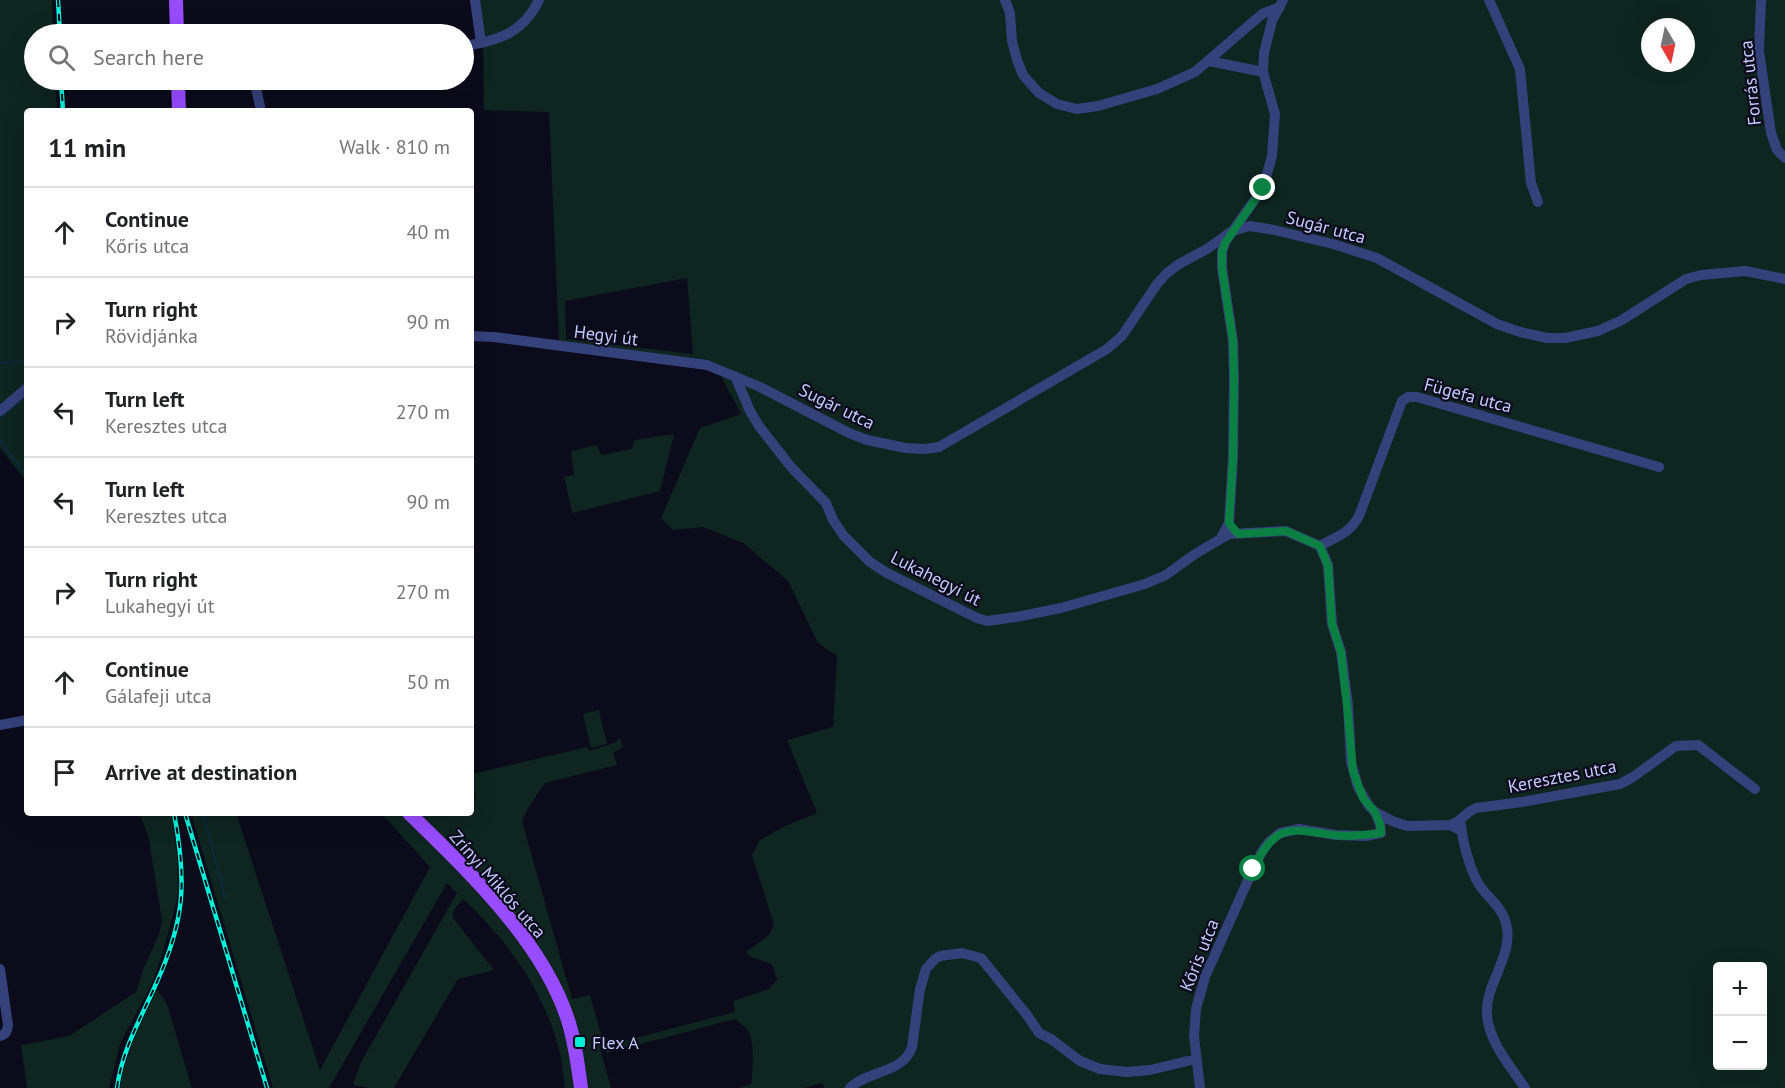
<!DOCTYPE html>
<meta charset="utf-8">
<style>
body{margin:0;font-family:"PT Sans",sans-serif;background:#f6f6f6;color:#202124}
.controls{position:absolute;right:18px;bottom:18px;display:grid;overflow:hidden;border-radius:6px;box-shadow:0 6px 24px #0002}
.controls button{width:54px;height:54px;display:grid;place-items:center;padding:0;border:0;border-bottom:2px solid #e0e0e0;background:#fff;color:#202124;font:30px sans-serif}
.compass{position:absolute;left:1641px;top:18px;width:54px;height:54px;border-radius:50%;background:#fff;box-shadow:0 6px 24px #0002;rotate:171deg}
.stop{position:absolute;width:18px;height:18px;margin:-14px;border:4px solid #0b8043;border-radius:50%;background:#fff}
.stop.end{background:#0b8043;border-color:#fff;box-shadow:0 2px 6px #0008}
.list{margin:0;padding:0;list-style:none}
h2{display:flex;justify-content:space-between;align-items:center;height:78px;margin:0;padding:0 24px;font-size:26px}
h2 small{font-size:20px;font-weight:400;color:#757577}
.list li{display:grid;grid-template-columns:39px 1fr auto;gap:18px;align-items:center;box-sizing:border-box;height:90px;padding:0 24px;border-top:2px solid #e0e0e0}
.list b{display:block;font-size:22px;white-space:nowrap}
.list p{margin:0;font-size:20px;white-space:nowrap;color:#757577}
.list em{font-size:20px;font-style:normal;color:#757577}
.icon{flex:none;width:33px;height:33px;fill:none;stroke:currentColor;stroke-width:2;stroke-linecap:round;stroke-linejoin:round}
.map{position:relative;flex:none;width:1785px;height:1088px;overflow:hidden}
.search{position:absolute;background:#fff;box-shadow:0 6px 24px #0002;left:24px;top:24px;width:450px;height:66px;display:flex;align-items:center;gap:15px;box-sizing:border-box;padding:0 21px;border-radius:33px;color:#757577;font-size:22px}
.panel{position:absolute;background:#fff;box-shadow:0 6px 24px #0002;left:24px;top:108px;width:450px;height:708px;border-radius:6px}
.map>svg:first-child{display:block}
.green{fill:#0e2520;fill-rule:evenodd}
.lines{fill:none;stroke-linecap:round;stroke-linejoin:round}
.stream{stroke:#0b2a3f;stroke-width:2}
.minor{stroke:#35417b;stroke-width:10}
.major{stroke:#984cff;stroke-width:14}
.rail-casing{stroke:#00f0d8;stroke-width:4.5}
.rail{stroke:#0b0b1b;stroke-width:2;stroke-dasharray:7;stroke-linecap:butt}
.route{stroke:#0b8043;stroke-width:8}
.poi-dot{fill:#00f0d8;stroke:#0b0b1b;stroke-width:2}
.labels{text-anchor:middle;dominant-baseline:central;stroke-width:4.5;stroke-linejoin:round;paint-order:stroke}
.street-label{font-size:18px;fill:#c5caff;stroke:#0b0b1b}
.poi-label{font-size:18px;fill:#c5caff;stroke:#0b0b1b;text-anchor:start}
</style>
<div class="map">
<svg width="1785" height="1088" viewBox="0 0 1785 1088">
<rect width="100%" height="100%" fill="#0b0b1b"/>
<path class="green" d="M0,0H52L53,34H34V80H55L57,111H27V483L0,448Z
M479,0H1785V1088H824L822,1083L805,1088H739L751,1084C753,1071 755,1039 747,1029C744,1026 739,1023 735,1019L607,1053L605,1046L735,1012L733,1001L769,989L777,979L772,964L751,957L746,952L769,935L774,925L752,855L759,841L783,827L817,813L787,740L833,727L837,656L818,643L788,581L743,543L703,527L673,530L661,518L700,428L741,414L719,372L559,341L549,112L484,110L483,32ZM1650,27H1686V63H1650ZM687,278L693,354L566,339L565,301ZM1718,966H1762V1066H1718Z
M674,434L660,491L572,513L564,477L574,475L571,451L597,445L601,455L632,449L634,440Z
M599,710L607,744L591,748L583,714Z
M620,738L623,747L613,753L617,765L545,783L528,808L522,821L572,999L590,995L604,1045L600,1048L611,1088H565C563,1074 562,1060 558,1046C542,988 507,940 463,899L453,911V918L494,970L458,979L394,1088H370L353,1085L361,1062L457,893L447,883L329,1088H273L191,813H236L320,1070L430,867L381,813H471V800L476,799L472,774L587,747L589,751L614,743Z
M139,813H171L177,856L178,892L175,908L161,958L152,983L120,1044L109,1088H27L21,1045L69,1036L136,992L143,970L159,934L162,920L148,835Z
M157,990L167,1004L192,1088H120C125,1052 142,1022 157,990Z"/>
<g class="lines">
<path class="stream" d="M0,363L27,362
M0,418L27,396
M0,441L27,476
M203,813L225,897"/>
<path class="minor" d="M475,0L481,43
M1005,0L1010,13L1012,41L1017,60L1023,75L1039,93L1057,104L1077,109L1098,106L1157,89L1195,72L1262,14L1280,7
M1489,0L1520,69L1531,183L1538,202
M1761,0L1759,51L1771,133L1777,150L1785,158
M464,46C498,41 523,33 539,0
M1209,61L1263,72
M255,80L256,88L261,111
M471,336L494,337L707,365L760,387L849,433L867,440L906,448L924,449L939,447L1107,349L1122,336L1157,284L1167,273L1179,264L1207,249L1232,231L1250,226L1274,230L1333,244L1377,258L1497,324L1520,332L1547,338H1565L1598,331L1622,320L1686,279L1701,275L1745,271L1785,279
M735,376L750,411L759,426L791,467L826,503L833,520L844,536L870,562L887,573L977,618L987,621L1016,617L1061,608L1145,584L1166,575L1195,554L1229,534L1286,531L1320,546L1328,565L1332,624L1341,652L1348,705L1351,762L1358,787L1369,806L1375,812L1392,821L1407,826L1450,825L1462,831
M0,411L27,388
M1221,538L1229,523L1233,458L1234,378L1233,341L1222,268V252L1225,242L1263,188L1272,156L1275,114L1263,72L1264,53L1272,21L1283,0
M1320,546C1337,536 1349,534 1359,516L1402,401L1408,397H1417L1659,467
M0,725L27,720
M1450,825L1457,822L1469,812L1476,808L1522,802L1620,784L1633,777L1676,746L1698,745L1755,789
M1461,825C1463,843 1470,871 1480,886C1489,899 1502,907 1506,923C1515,955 1484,984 1487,1016C1490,1043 1510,1066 1525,1088
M0,969L8,1025C7,1032 6,1034 0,1036
M850,1088C868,1070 903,1074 912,1047L920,989L926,969L935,959L940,956L962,953L981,958L1027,1015L1039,1033L1051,1039L1080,1061L1100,1069L1127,1072L1150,1070L1196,1059
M1200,1088L1194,1036L1196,1009L1205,977L1253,869L1263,850L1269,842L1280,833L1299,829L1336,835L1366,836L1381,833L1380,824L1375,812"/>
<path class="major" d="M176,0L177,34
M178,80L179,111
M409,813C468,871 542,940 568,1020C575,1042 578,1065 581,1088"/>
<defs>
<path id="rail" d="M58,0L60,34
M61,80L63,111
M185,813L267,1088
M117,1088C122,1050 141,1018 156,984C185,920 187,882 174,813"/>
</defs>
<use href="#rail" class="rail-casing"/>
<use href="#rail" class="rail"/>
</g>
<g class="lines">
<path class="route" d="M1253,869C1276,822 1289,829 1334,835C1349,837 1366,835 1381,833L1380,824L1375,812L1363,798L1353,771L1347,705L1341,652L1332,624L1328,566L1320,546L1286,531L1238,534L1229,523L1233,458L1234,378L1233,341L1222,268V252L1225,243L1263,188"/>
</g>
<rect class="poi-dot" x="574" y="1036" width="12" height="12" rx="3"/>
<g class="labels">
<g class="street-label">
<text transform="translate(1750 83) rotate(-96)">Forrás utca</text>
<text transform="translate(1326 227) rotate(15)">Sugár utca</text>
<text transform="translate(606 335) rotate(7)">Hegyi út</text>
<text transform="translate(1468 395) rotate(15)">Fügefa utca</text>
<text transform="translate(837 406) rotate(26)">Sugár utca</text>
<text transform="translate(936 578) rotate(27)">Lukahegyi út</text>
<text transform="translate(1562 776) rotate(-11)">Keresztes utca</text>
<text transform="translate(498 884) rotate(49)">Zrínyi Miklós utca</text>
<text transform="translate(1199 955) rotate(-68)">Kőris utca</text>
</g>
<g class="poi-label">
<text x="592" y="1042">Flex A</text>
</g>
</g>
</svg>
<div class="controls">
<button>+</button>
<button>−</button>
</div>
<svg class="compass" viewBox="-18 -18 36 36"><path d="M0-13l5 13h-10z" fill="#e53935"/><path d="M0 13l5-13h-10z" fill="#757577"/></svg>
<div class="stop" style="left:1253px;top:869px"></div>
<div class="stop end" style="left:1263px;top:188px"></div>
<div class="search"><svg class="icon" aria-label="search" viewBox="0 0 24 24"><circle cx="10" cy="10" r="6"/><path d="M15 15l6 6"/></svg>Search here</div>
<section class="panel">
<h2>11 min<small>Walk · 810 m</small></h2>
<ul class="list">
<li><svg class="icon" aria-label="ahead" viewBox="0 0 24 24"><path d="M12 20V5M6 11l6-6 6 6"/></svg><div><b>Continue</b><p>Kőris utca</p></div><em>40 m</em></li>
<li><svg class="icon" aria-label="right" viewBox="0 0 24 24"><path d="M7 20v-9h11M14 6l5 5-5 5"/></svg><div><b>Turn right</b><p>Rövidjánka</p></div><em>90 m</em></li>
<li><svg class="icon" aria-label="left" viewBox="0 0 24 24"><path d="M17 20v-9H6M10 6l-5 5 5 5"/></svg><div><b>Turn left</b><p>Keresztes utca</p></div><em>270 m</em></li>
<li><svg class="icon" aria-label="left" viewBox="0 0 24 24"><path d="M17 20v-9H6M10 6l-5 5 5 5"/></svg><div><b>Turn left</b><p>Keresztes utca</p></div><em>90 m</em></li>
<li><svg class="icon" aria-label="right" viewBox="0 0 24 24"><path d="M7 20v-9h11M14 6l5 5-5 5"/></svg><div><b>Turn right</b><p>Lukahegyi út</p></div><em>270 m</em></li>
<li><svg class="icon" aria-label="ahead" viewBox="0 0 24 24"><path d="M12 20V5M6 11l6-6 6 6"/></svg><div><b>Continue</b><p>Gálafeji utca</p></div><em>50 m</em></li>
<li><svg class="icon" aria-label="arrive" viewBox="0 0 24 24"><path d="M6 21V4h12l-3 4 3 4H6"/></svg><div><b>Arrive at destination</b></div></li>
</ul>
</section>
</div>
